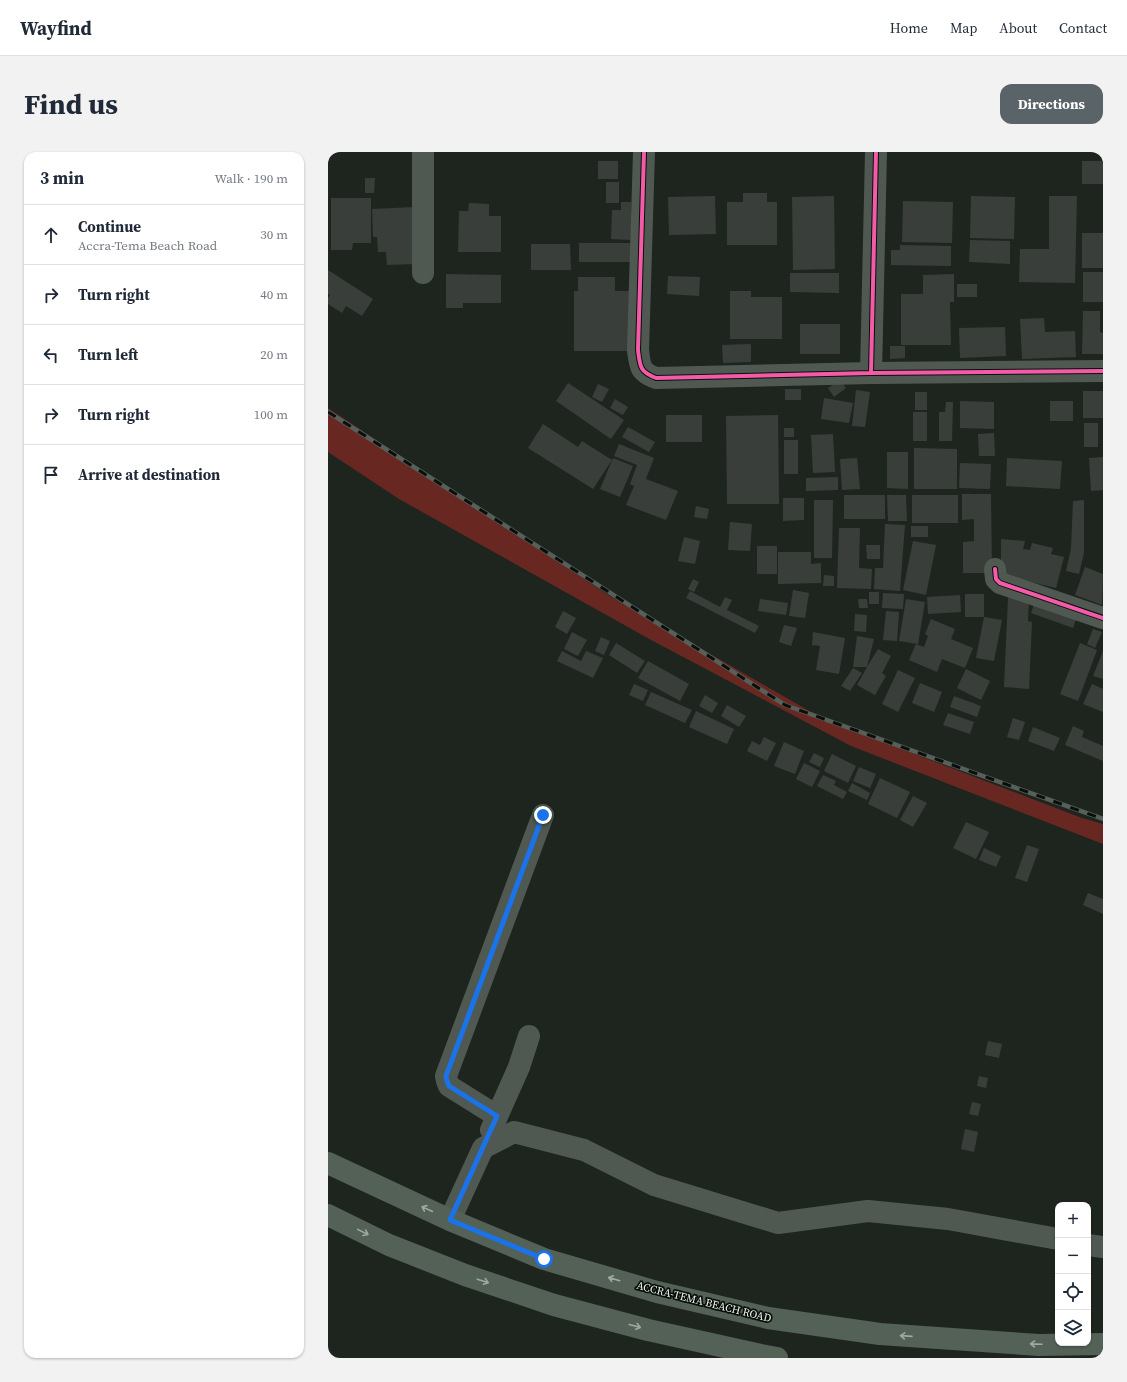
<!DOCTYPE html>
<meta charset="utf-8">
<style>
body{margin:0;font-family:"Source Serif 4",serif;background:#f2f2f3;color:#1f2937}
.controls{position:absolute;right:12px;bottom:12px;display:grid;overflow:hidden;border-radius:8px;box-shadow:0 1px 3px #0004}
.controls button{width:36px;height:36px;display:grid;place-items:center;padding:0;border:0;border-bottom:1px solid #e0e1e3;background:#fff;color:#1f2937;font:20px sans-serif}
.stop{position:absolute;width:12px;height:12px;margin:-9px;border:3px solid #1a73e8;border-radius:50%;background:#fff}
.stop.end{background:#1a73e8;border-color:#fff;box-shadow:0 1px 4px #0008}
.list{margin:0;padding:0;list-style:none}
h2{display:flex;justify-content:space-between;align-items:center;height:52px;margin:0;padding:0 16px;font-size:17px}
h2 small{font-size:13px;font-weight:400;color:#747a83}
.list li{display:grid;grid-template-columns:26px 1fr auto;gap:12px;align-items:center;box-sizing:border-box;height:60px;padding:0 16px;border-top:1px solid #e0e1e3}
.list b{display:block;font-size:15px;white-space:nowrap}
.list p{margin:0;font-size:13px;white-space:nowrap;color:#747a83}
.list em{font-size:13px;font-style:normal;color:#747a83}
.icon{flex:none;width:22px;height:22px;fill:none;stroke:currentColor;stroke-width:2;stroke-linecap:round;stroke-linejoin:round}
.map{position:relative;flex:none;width:775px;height:1206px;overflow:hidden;border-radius:12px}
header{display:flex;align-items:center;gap:24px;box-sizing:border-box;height:56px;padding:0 20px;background:#fff;border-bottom:1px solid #e0e1e3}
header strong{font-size:19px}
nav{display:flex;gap:22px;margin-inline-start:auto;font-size:14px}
.intro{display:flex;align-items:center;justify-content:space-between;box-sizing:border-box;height:96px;padding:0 24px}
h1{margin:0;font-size:28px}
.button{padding:10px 18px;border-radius:12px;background:#5a6368;color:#fff;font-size:14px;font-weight:700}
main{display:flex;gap:24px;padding:0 24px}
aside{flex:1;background:#fff;border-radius:12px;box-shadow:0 1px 3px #0004}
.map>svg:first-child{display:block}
.green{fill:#682821}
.building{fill:#393e3a}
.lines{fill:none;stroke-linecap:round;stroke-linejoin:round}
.minor{stroke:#4f5952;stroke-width:22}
.major{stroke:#546157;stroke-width:22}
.rail-casing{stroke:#565f59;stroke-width:4.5}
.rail{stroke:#0a0f0b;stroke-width:3;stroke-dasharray:9;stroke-linecap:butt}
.cycleway-casing{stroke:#0a0f0b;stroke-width:6}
.cycleway{stroke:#f35aa7;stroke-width:4}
.oneway{stroke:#9eaaa1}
.route{stroke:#1a73e8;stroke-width:5}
.labels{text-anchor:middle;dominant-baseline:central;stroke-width:3.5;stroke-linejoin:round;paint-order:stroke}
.street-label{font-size:11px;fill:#e9f2eb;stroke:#0a0f0b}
</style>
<header>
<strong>Wayfind</strong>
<nav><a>Home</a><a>Map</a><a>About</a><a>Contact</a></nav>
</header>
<div class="intro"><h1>Find us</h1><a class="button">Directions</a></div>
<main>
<aside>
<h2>3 min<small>Walk · 190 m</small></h2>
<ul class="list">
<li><svg class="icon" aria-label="ahead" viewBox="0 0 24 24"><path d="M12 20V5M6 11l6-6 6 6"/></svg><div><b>Continue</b><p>Accra-Tema Beach Road</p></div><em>30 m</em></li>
<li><svg class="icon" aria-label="right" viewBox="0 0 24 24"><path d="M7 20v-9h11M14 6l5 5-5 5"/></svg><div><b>Turn right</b></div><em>40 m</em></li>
<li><svg class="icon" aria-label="left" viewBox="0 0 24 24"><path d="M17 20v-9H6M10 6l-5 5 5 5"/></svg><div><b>Turn left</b></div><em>20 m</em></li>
<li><svg class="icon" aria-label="right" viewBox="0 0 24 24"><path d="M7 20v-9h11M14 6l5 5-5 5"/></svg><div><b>Turn right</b></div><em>100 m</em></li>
<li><svg class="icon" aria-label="arrive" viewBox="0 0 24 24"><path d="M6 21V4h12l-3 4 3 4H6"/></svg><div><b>Arrive at destination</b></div></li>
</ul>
</aside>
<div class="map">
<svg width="775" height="1206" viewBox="0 0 775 1206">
<rect width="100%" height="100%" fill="#1e251f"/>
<path class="green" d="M0,256L280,443L495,567L754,666L775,672V692L523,594L325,489L71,347L0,300Z"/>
<path class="building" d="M270,9H290V27H270Z
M754,9H775V32H754Z
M37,26H47L46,41H37Z
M278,30H291V51H278Z
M415,41H439V50H449V93H399V50H415Z
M387,44L388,82L341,83L340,45Z
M506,44L507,117L465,118L464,45Z
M643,44L687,45L686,87L642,86Z
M721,44H749L747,131L691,130L692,97H721Z
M3,46H43V91H25L24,98H3Z
M575,49L625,50L624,91L574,90Z
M293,50H303V88L283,87L284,58H293Z
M141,51L161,52V64H173V100H130L131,59H140Z
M86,55L88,112L59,113L58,100H50L49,85H45L44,57Z
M754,81H775V116H754Z
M642,88L682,89V112L641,110Z
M251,91H304V110H251Z
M203,92H242L243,118H203Z
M572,93L623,94V114L563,113V98H572Z
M0,118L45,147L34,164L18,154L14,161L0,152V146L2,143L0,142Z
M755,120H775V150H755Z
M462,121H511V141L462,140Z
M118,122L173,123V151H135V156H118Z
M626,122V150H622L623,193H573V142H595V123Z
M340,124L372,125L371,144L339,142Z
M250,125H287V139H302V199H246V139H250Z
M629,132H649V145H629Z
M402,139H423V145H454V187H402Z
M755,159H772V180L775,181V202H754Z
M716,166L717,180L747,179L748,205L694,207L692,167Z
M472,172H512V202H472Z
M677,175L678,204L632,206L631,176Z
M423,192V210L395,211L394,193Z
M562,194H577V206L562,207Z
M512,228L518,236L506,245L500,236Z
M240,231L296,268L283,287L228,249Z
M270,232L281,237L274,250L264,245Z
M457,237H473V248H457Z
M528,238L542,240L537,275L524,274Z
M755,239H775V266H755Z
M587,240H599V258H587Z
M496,246L525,251L521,271L493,267Z
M287,247L300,255L295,263L282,256Z
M632,249L666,250V277L632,276Z
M722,249H745V269H722Z
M618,250H625L624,289H611V260H617Z
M585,260H599V289H585Z
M338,263H374V290H338Z
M450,263L451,352H399L398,264Z
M756,271H770V295H756Z
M215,272L250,295L254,289L284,308L265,337L200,296Z
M300,275L327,290L321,300L294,285Z
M456,276H466V285H456Z
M666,281L667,304H651L650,282Z
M505,282L507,320L485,321L483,283Z
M456,288H470V322H456Z
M291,292L326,306L318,327L350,339L338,368L298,353L306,334L302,332L309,313L286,304Z
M586,296L629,297V337H586Z
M559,300H580V337L559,336Z
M775,305V338L763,339L761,306Z
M285,306L305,314L292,345L272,337Z
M529,306L532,337L514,338L512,307Z
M679,306L734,309L732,337L678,334Z
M632,311L663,312L662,337L631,336Z
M510,325V338L478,339V326Z
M634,342H663L664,421H635V390L646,389V367L634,368Z
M516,343H557V367H516Z
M559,343H578L579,369H560Z
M584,343H630V371H584Z
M455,346H476V368L455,369Z
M486,348H505L504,406H486Z
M756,348V401L751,422L738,419L743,397L745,349Z
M368,354L381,357L379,367L366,365Z
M402,370L424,372L422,399L400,398Z
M557,372L577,373L572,439L546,437L547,416H555Z
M583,374H600V385H583Z
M511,376H532L531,416L544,417L543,437L509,436Z
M356,385L372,389L367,412L350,409Z
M673,387L697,389L695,397L702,398L704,391L725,396L723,402L736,405L728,436L673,423Z
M585,389L608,393L598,443L575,438Z
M538,393H552V407H539Z
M429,394H449V422H429Z
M450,400H483V412L493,411V431L450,432Z
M757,415L775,422L774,453L747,443Z
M496,423L506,424V434H495Z
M365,427L371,430L366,440L360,437Z
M465,438L481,441L477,466L461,464Z
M362,439L392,455L397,445L404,448L399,458L431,474L427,481L358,446Z
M541,440H551V452H541Z
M555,441L576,442L575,457L554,456Z
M637,442H656V465H637Z
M632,443L633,460L600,462L599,445Z
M680,446L701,447L700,469L704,470L701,537L676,535Z
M432,447L460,451L458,463L430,459Z
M530,447H539L540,456H531Z
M578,447L597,450L590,492L571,489Z
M707,450L749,464L745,476L703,461Z
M235,459L248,466L239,482L227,475Z
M558,459L571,460L569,489L555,488Z
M527,462L539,463L538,480L526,479Z
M656,465L674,468L666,509L648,506Z
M603,467L627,477L623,487L645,496L637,516L614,507L609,520L581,508L588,492L596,495L600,484L597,482Z
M456,473L469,476L463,494L451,490Z
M765,477L774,480L767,496L759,492Z
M244,480L259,488L250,504L236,497Z
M485,480L517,486L511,522L488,518L492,494L484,493Z
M529,484L546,487L539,515L550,497L563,504L554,521L558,524L547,543L529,533L539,515H525Z
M273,485L282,489L276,503L267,499Z
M288,491L317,509L309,521L281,503Z
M752,491L769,498L750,549L732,542Z
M234,499L253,509L258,499L275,506L265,526L229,509Z
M775,499V527L765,524Z
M320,509L361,532L352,549L310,526Z
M525,516L534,521L522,539L513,534Z
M638,517L662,529L653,548L629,536Z
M570,518L587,526L570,560L554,552Z
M592,531L614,540L606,560L584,551Z
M306,532L320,538L315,549L301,543Z
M764,532L775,537V560L755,552Z
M323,540L364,558L357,571L317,553Z
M377,543L390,551L384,561L371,554Z
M626,544L653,554L649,565L622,555Z
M399,553L418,564L411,575L393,564Z
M368,559L406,577L399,592L361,575Z
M620,561L646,570L642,582L615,573Z
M685,566L697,570L691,588L679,585Z
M745,574L756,579L754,585L775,594V609L737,593Z
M705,575L732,586L726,599L700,589Z
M436,585L448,591L439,609L419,599L424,589L432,593Z
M456,590L476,599L467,622L446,614Z
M486,601L496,606L492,615L481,610Z
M504,602L528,614L520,631L496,619Z
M476,611L492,619L484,635L468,627Z
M531,615L548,622L542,636L525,629Z
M495,623L508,629L506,633L519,640L515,647L489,634Z
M552,626L582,640L569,666L540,652Z
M524,631L542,641L539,648L520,639Z
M585,644L599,651L585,675L572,668Z
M638,670L661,680L648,707L625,696Z
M699,693L711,697L699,730L687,726Z
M656,696L673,704L668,715L651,708Z
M760,741L775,747V762L755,753Z
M660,889L674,892L671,906L657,903Z
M651,924L660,926L658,936L649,934Z
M644,950L653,952L650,964L641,962Z
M637,977L650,980L646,1000L633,997Z"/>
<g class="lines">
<path class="minor" d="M316,0L310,198C312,215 312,220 328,226L543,221
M548,0L543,221L775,219
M95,121V0
M667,417L668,427L672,431L775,466
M169,964L121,934L119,929L118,924L215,663
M163,978L191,915L201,884
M122,1068L155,996L186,980L256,998L326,1033L450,1071L540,1059L620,1067L730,1087
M760,1093L775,1095"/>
<path class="major" d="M0,1011L122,1068L216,1107L329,1140L440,1166L552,1182L711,1193L775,1192
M0,1063L61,1093L137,1123L226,1153L320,1178L433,1203L449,1206"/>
<defs>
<path id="rail" d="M0,260L457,553L775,667"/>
</defs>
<use href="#rail" class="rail-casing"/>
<use href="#rail" class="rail"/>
<defs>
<path id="cycleway" d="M316,0L310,198C312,215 312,220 328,226L543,221
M548,0L543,221L775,219
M667,417L668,427L672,431L775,466"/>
</defs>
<use href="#cycleway" class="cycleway-casing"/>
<use href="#cycleway" class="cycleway"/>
</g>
<defs><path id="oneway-shaft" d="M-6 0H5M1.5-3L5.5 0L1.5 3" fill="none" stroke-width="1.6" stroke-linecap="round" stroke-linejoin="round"/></defs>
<g class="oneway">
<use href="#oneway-shaft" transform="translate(99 1057) rotate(-155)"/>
<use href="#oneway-shaft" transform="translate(35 1080) rotate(26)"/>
<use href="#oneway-shaft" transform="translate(286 1127) rotate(-164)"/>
<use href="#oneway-shaft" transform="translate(155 1129) rotate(18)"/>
<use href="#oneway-shaft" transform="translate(307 1174) rotate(15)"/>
<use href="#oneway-shaft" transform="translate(578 1184) rotate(-176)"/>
<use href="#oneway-shaft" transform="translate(708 1192) rotate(-178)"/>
</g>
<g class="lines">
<path class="route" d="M215,663L118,924L119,929L121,934L169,964L122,1068L216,1107"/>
</g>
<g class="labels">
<g class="street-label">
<text transform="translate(376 1150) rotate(14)">ACCRA-TEMA BEACH ROAD</text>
</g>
</g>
</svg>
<div class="controls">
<button>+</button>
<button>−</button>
<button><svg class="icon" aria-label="locate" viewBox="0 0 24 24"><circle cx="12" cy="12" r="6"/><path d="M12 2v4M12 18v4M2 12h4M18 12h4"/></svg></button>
<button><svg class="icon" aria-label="layers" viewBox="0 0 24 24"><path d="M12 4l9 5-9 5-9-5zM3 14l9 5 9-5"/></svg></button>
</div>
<div class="stop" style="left:216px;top:1107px"></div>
<div class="stop end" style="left:215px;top:663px"></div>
</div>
</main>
